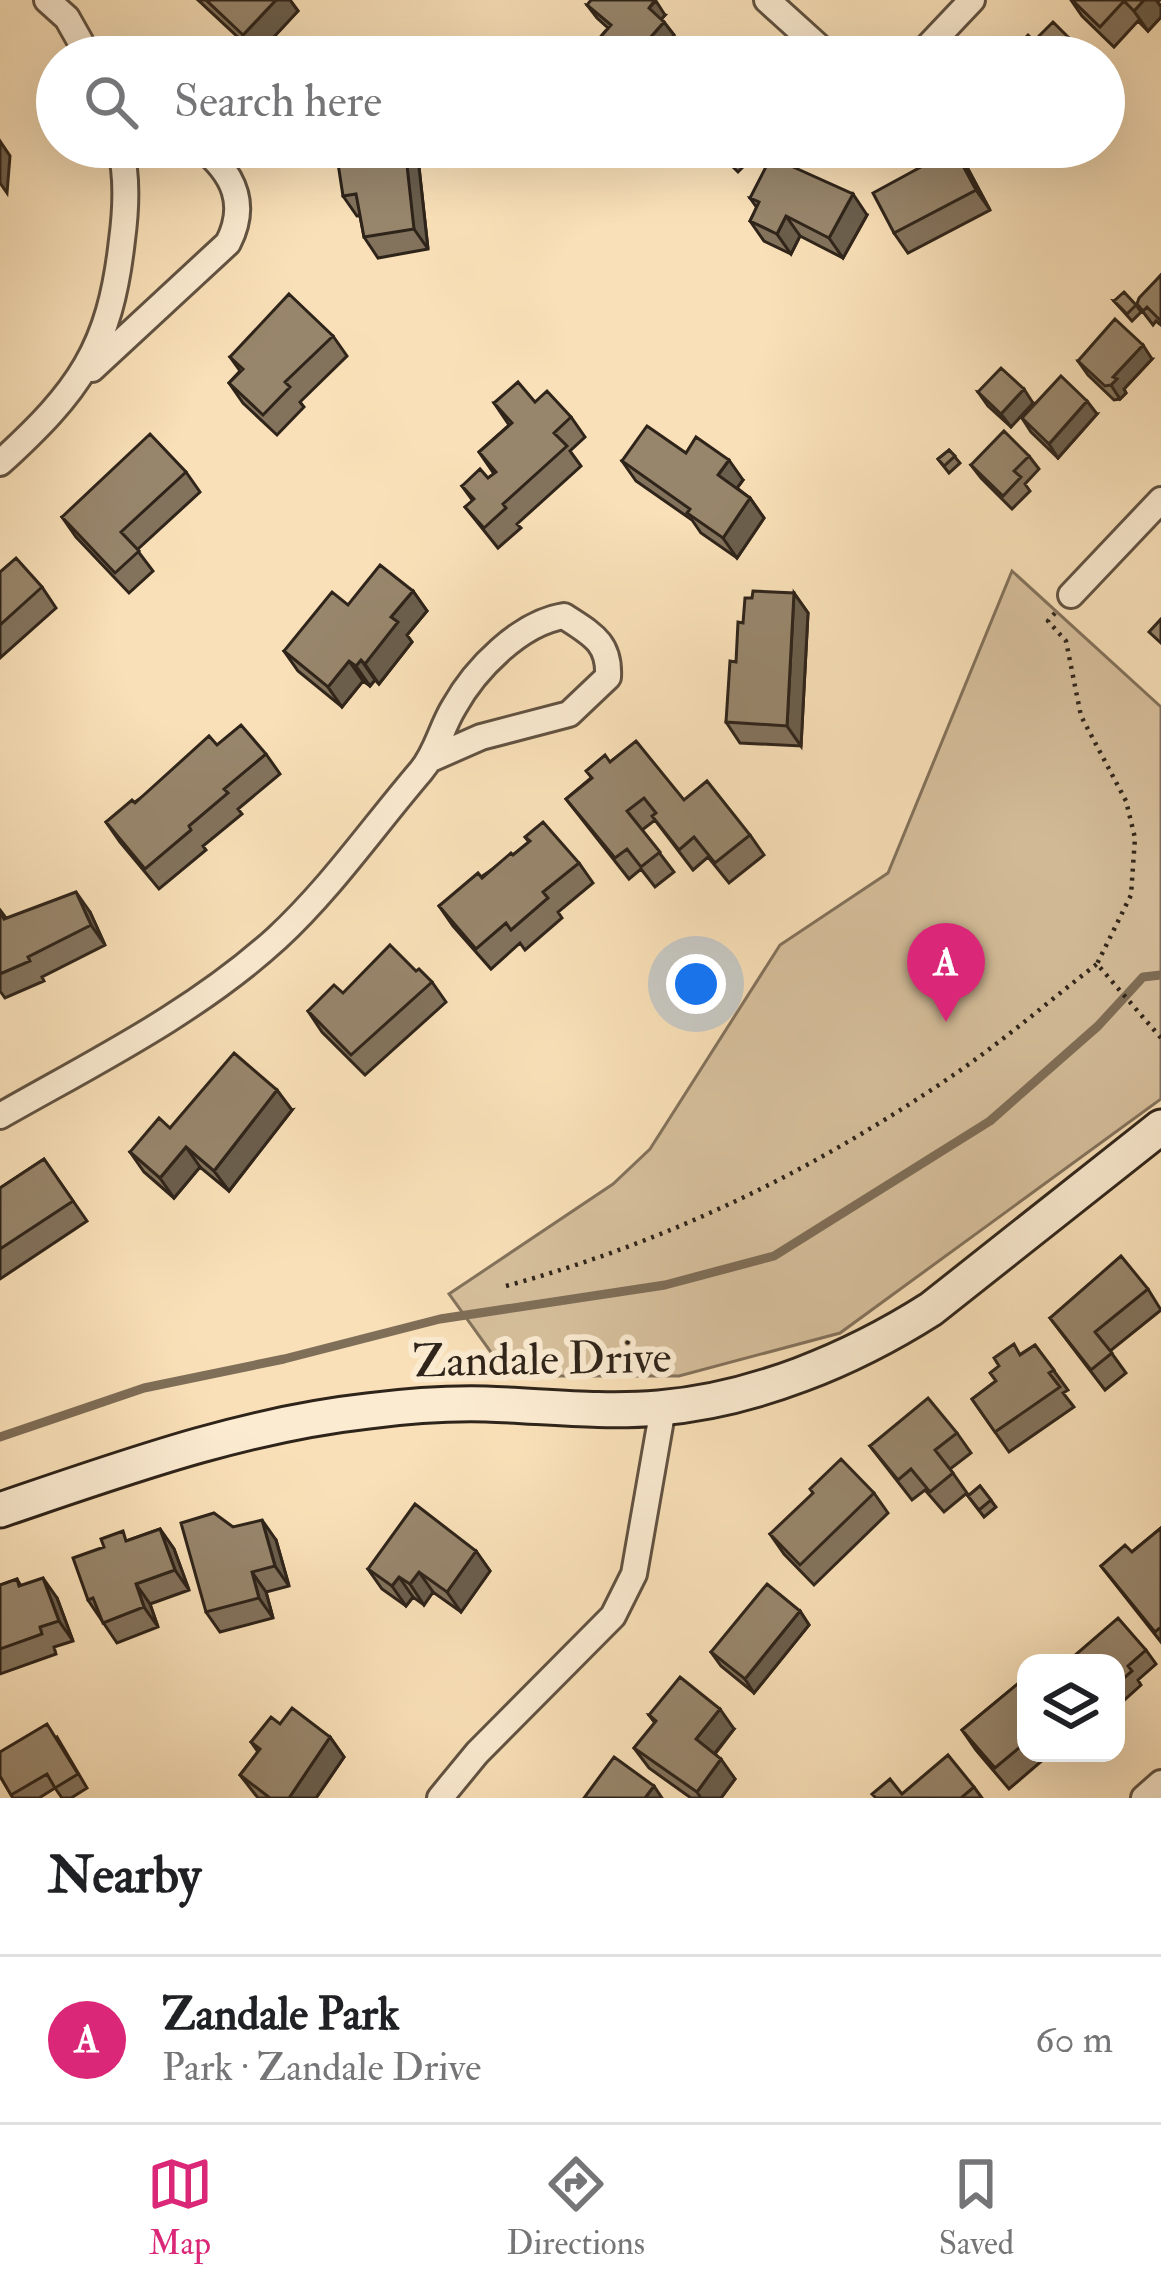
<!DOCTYPE html>
<meta charset="utf-8">
<style>
body{margin:0;font-family:"IM FELL Double Pica",serif;background:#f6f6f6;color:#202124}
.controls{position:absolute;right:36px;bottom:36px;display:grid;overflow:hidden;border-radius:24px;box-shadow:0 12px 48px #0002}
.controls button{width:108px;height:108px;display:grid;place-items:center;padding:0;border:0;border-bottom:3px solid #e0e0e0;background:#fff;color:#202124;font:60px sans-serif}
.you{position:absolute;left:696px;top:984px;width:42px;height:42px;margin:-30px;border:9px solid #fff;border-radius:50%;background:#1a73e8;box-shadow:0 0 0 18px #1a73e833}
.badge{display:grid;place-items:center;width:78px;height:78px;border-radius:50%;background:#db2777;color:#fff;font-size:39px;font-weight:700}
.pin{position:absolute;translate:-50% -99px;filter:drop-shadow(0 3px 6px #0008)}
.pin::after{content:'';position:absolute;top:63px;width:42px;height:36px;background:inherit;clip-path:polygon(0 0,100% 0,50% 100%)}
.list{margin:0;padding:0;list-style:none}
h2{display:flex;justify-content:space-between;align-items:center;height:156px;margin:0;padding:0 48px;font-size:51px}
h2 small{font-size:39px;font-weight:400;color:#757577}
.list li{display:grid;grid-template-columns:78px 1fr auto;gap:36px;align-items:center;box-sizing:border-box;height:168px;padding:0 48px;border-top:3px solid #e0e0e0}
.list b{display:block;font-size:45px;white-space:nowrap}
.list p{margin:0;font-size:39px;white-space:nowrap;color:#757577}
.list em{font-size:39px;font-style:normal;color:#757577}
.icon{flex:none;width:66px;height:66px;fill:none;stroke:currentColor;stroke-width:2;stroke-linecap:round;stroke-linejoin:round}
.map{position:relative;flex:none;width:1161px;height:1798px;overflow:hidden}
.search{position:absolute;background:#fff;box-shadow:0 12px 48px #0002;left:36px;right:36px;top:36px;height:132px;display:flex;align-items:center;gap:30px;box-sizing:border-box;padding:0 42px;border-radius:66px;color:#757577;font-size:45px}
.sheet{height:324px;background:#fff}
nav{display:flex;justify-content:space-around;align-items:center;box-sizing:border-box;height:168px;border-top:3px solid #e0e0e0;background:#fff;font-size:33px;color:#757577}
nav a{display:grid;justify-items:center;gap:6px}
nav .on{color:#db2777}
.map>svg:first-child{display:block}
.green{fill:#d7c09d;stroke:#83725c;stroke-width:3}
.lines{fill:none;stroke-linecap:round;stroke-linejoin:round}
.stream{stroke:#7f6e58;stroke-width:9}
.street-casing{stroke:#625342;stroke-width:30}
.secondary-casing{stroke:#2f241a;stroke-width:39}
.path{stroke:#2f241a;stroke-width:4.5;stroke-dasharray:3 6;stroke-linecap:butt}
.street{stroke:#fbebd1;stroke-width:24}
.secondary{stroke:#fbebd1;stroke-width:33}
.wall{fill:#83735d;stroke:#2f241a;stroke-width:3}
.shaded-wall{fill:#6a5e4c;stroke:#2f241a;stroke-width:3}
.building{fill:#98866c;stroke:#2f241a;stroke-width:3}
.labels{text-anchor:middle;dominant-baseline:central;stroke-width:12;stroke-linejoin:round;paint-order:stroke}
.street-label{font-size:45px;fill:#2f241a;stroke:#fbebd1}
</style>
<div class="map">
<svg width="1161" height="1798" viewBox="0 0 1161 1798">
<rect width="100%" height="100%" fill="#f9e0b8"/>
<filter id="stains"><feTurbulence type="fractalNoise" baseFrequency=".00167" numOctaves="4"/><feColorMatrix values="0 0 0 0 .2 0 0 0 0 .09 0 0 0 0 .02 0 0 0 .5 -.17"/></filter>
<radialGradient id="worn" r=".72"><stop offset=".6" stop-color="#630" stop-opacity="0"/><stop offset="1" stop-color="#630" stop-opacity=".3"/></radialGradient>
<path class="green" d="M1012,571L1161,707V1099L840,1333L679,1376H508L449,1294L613,1184L650,1149L780,945L888,873Z"/>
<g class="lines">
<path class="stream" d="M0,1437L144,1388L284,1359L440,1319L665,1285L774,1256L990,1121L1098,1026L1143,977L1161,975"/>
<defs>
<path id="street" d="M47,0L67,18L89,57
M767,0L830,57
M918,57L972,0
M92,369L228,243C248,204 234,174 201,147
M0,463C79,391 110,349 122,240C126,210 128,177 120,147
M1071,595L1161,500
M0,1116C95,1062 196,1012 277,938C331,888 373,827 421,771C437,752 441,728 454,707C475,669 520,623 564,616C591,634 610,642 608,677L569,714L481,737L431,759
M440,1798L477,1753L613,1616L634,1574L663,1408
M1144,1798L1161,1783"/>
<path id="secondary" d="M0,1510C121,1469 241,1425 368,1411C407,1406 447,1403 486,1404C544,1406 602,1413 659,1408C754,1400 851,1360 931,1309L1161,1127"/>
</defs>
<use href="#street" class="street-casing"/>
<use href="#secondary" class="secondary-casing"/>
<path class="path" d="M1055,613L1048,621L1066,641L1081,716L1126,801L1135,838L1131,895L1097,964L1161,1038
M506,1286C670,1241 811,1172 952,1076C1002,1042 1049,1001 1097,964"/>
<use href="#street" class="street"/>
<use href="#secondary" class="secondary"/>
</g>
<path class="wall" d="M198,0H290L298,11L257,55Z
M1071,0H1160L1158,2L1161,6V17L1148,31L1138,21L1114,47L1082,16Z
M587,5L665,15L661,19L674,35L655,57H611L598,40L608,28L597,18Z
M348,147H410L411,155L419,167L428,249L378,258L364,237L360,216H357L343,196L349,155Z
M713,147H763L738,172Z
M968,169L990,210L908,253L894,233Z
M750,198L867,215L843,258L800,236L791,254L764,241L750,221L757,208Z
M1161,275V325L1156,321L1153,325L1137,304Z
M1114,301L1136,305L1141,312L1132,321Z
M333,336L347,356L300,402L304,407L277,435L243,403L229,383L240,371L230,357Z
M1152,359L1124,389L1126,393L1120,399L1114,400L1088,375L1078,361Z
M978,392L1033,403L1011,427L988,406Z
M535,402L571,417L585,437L570,451L581,466L517,524L521,528L498,548L465,507L473,501L462,486L488,478L494,474L479,452L509,425L494,403Z
M1097,414L1058,458L1031,432L1022,418Z
M949,450L960,463L949,473L938,459Z
M686,453L743,480L737,488L750,498L764,518L737,558L701,533L692,520L636,481L622,461Z
M1029,456L1039,469L1025,484L1030,491L1012,509L981,478L971,465Z
M186,472L200,492L137,550L153,571L129,593L76,537L62,517Z
M0,572L42,587L56,608L0,658Z
M413,591L427,611L407,635L412,642L379,684L375,680L370,686L363,681L342,707L298,671L284,651Z
M794,593L808,613L801,746L740,743L726,722L743,623Z
M217,745L266,754L280,774L238,809L242,814L203,846L206,850L159,889L120,842L106,822Z
M610,762L750,835L764,855L729,883L708,857L693,870L655,820L642,830L674,872L655,887L641,869L629,879L566,799Z
M525,837L579,863L593,883L558,912L562,918L525,950L520,943L491,969L453,926L439,906L513,855L529,842Z
M0,910L6,918L90,912L105,945L42,977L44,981L5,998L0,991Z
M416,971L432,982L446,1002L365,1075L322,1032L308,1011L343,993Z
M292,1110L229,1191L200,1167L174,1198L144,1172L130,1152Z
M44,1159L87,1221L0,1279V1188Z
M1148,1289L1161,1310L1110,1351L1126,1373L1105,1390L1050,1318Z
M1035,1345L1068,1390L1063,1393L1074,1407L1009,1452L972,1399L996,1381L1021,1354Z
M957,1433L971,1453L950,1469L967,1493L944,1512L925,1490L912,1500L870,1446Z
M980,1486L996,1507L984,1517L968,1496Z
M874,1493L888,1513L814,1585L784,1554L770,1534Z
M233,1527L276,1540L289,1586L266,1592L273,1618L220,1632L206,1612Z
M1161,1528V1642L1101,1566L1132,1552Z
M160,1529L174,1549L189,1590L150,1604L158,1627L117,1643L88,1600L129,1540Z
M476,1551L490,1571L461,1612L433,1592L424,1605L413,1597L406,1606L382,1589L368,1569Z
M17,1579L21,1586L57,1598L73,1641L54,1647L56,1654L0,1674V1585Z
M800,1611L809,1625L754,1693L721,1666L711,1652Z
M1146,1650L1156,1664L1138,1680L1141,1685L1121,1703L1116,1697V1663Z
M1026,1677V1753H1051L1009,1789L976,1750L962,1730Z
M649,1715L734,1729L715,1754L735,1779L721,1798H691L649,1768L634,1748L655,1723Z
M280,1724L330,1737L344,1757L316,1798H258L240,1775L258,1752L251,1742Z
M57,1737L87,1788L71,1798H62L55,1788L39,1798H13L0,1776Z
M974,1787L982,1798H875L902,1794Z"/>
<path class="shaded-wall" d="M276,0H290L298,11L257,55L243,35Z
M1144,0H1156L1161,7V17L1148,31L1134,11Z
M656,1L665,15L659,22L649,8Z
M664,22L674,35L655,57H633Z
M0,141L10,156L7,193L0,183Z
M399,147H410L411,155L419,167L428,249L414,229Z
M954,149L968,169L990,210L976,190Z
M853,194L867,215L843,258L829,238Z
M786,216L800,236L791,254L777,234Z
M1143,345L1152,359L1124,389L1126,393L1120,399L1111,385L1113,377Z
M1024,389L1033,403L1011,427L1001,414Z
M1087,401L1097,414L1058,458L1049,444Z
M729,460L743,480L732,495L718,475Z
M750,498L764,518L737,558L723,538Z
M413,591L427,611L407,635L412,642L379,684L365,664L391,617Z
M794,593L808,613L801,746L787,726Z
M361,660L375,680L370,686L356,666Z
M349,661L363,681L342,707L328,687Z
M76,892L90,912L105,945L91,925Z
M277,1090L292,1110L229,1191L214,1171Z
M186,1147L200,1167L174,1198L160,1178Z
M262,1520L276,1540L289,1586L275,1566Z
M160,1529L174,1549L189,1590L175,1570Z
M476,1551L490,1571L461,1612L447,1592Z
M252,1572L266,1592L273,1618L259,1598Z
M419,1572L433,1592L424,1605L410,1584Z
M399,1577L413,1597L406,1606L392,1586Z
M43,1578L57,1598L73,1641L59,1621Z
M136,1584L150,1604L158,1627L144,1607Z
M800,1611L809,1625L754,1693L745,1679Z
M720,1709L734,1729L710,1759L696,1739Z
M330,1737L344,1757L316,1798H289Z
M721,1759L735,1779L721,1798H701L697,1792Z
M654,1786L662,1798H645Z"/>
<path class="building" d="M206,0H276L243,35Z
M591,0H655L649,8L664,22L633,57H616L598,40L611,25L587,5Z
M1072,0H1144L1134,11L1124,1L1100,27Z
M1053,22L1084,53L1080,57H1006L1028,35L1034,41Z
M348,147H405L414,229L364,237L356,194L343,196L337,157L349,155Z
M954,149L976,190L894,233L873,193Z
M771,157L853,194L829,238L786,216L777,234L750,221L759,202L750,198Z
M1161,275V321L1147,307L1143,311L1137,304L1139,298Z
M1124,292L1136,305L1127,314L1114,301Z
M289,294L333,336L285,382L290,387L263,415L229,383L243,369L230,357Z
M1115,319L1143,345L1113,377L1117,379L1111,385L1105,386L1078,361Z
M1001,368L1024,389L1001,414L978,392Z
M1061,376L1087,401L1049,444L1022,418Z
M518,382L535,402L547,391L571,417L554,433L567,446L503,504L506,508L484,528L465,507L474,499L462,486L480,469L488,478L496,472L479,452L512,423L494,403Z
M647,426L686,453L696,437L729,460L718,475L750,498L723,538L687,513L690,509L622,461Z
M1004,431L1029,456L1014,471L1021,477L1003,496L971,465Z
M150,434L186,472L121,532L139,551L115,573L62,517Z
M949,450L955,456L944,466L938,459Z
M16,558L42,587L0,625V572Z
M380,565L413,591L391,617L398,622L365,664L361,660L356,666L349,661L328,687L284,651L332,592L348,605Z
M753,591L794,593L787,726L726,722L730,661L736,662L738,622L743,623L745,598H752Z
M1161,619V643L1149,632Z
M241,725L266,754L224,789L228,793L189,826L191,830L145,869L106,822L132,800L135,803L209,736L217,745Z
M636,741L684,800L707,781L750,835L715,863L694,837L679,850L652,816L656,813L644,798L627,811L660,852L641,867L627,849L615,858L566,799L592,778L586,771L605,755L610,762Z
M543,822L579,863L543,892L548,898L511,930L506,923L476,949L439,906L478,873L482,878L511,853L513,855L530,841L525,837Z
M76,892L91,925L28,957L30,961L0,974V911L4,919Z
M390,945L416,971L419,969L432,982L351,1055L308,1011L334,985L343,993Z
M234,1053L277,1090L214,1171L186,1147L160,1178L130,1152L159,1118L170,1128Z
M44,1159L73,1201L0,1249V1188Z
M1121,1256L1148,1289L1095,1332L1112,1353L1091,1370L1050,1318Z
M1014,1344L1020,1355L1035,1345L1054,1370L1049,1373L1060,1387L995,1432L972,1399L996,1381L990,1373L999,1366L994,1358Z
M928,1398L957,1433L935,1450L953,1473L930,1492L911,1469L898,1480L870,1446Z
M841,1459L874,1493L800,1565L770,1534L813,1493L810,1489Z
M980,1486L991,1500L979,1510L968,1496Z
M415,1504L476,1551L447,1592L419,1572L410,1584L399,1577L392,1586L368,1569Z
M214,1513L233,1527L262,1520L275,1566L252,1572L259,1598L206,1612L181,1523Z
M1161,1528V1627L1155,1632L1101,1566L1125,1545L1132,1552Z
M160,1529L175,1570L136,1584L144,1607L103,1623L93,1598L88,1600L73,1558L104,1547L101,1539L123,1531L126,1541Z
M43,1578L59,1621L40,1627L42,1634L0,1649V1585L17,1579L19,1586Z
M767,1584L800,1611L745,1679L711,1652Z
M1118,1618L1146,1650L1128,1666L1132,1671L1116,1685V1663H1066Z
M680,1677L720,1709L696,1739L721,1759L697,1792L634,1748L656,1721L649,1715Z
M1026,1677V1742L995,1768L962,1730Z
M292,1708L330,1737L289,1798H270L240,1775L260,1749L251,1742L271,1717L280,1724Z
M47,1724L78,1774L55,1788L47,1774L11,1795L0,1776V1752Z
M948,1755L974,1787L961,1798H876L872,1794L890,1779L902,1794Z
M614,1757L654,1786L645,1798H584Z"/>
<g class="labels">
<g class="street-label">
<text transform="translate(542 1360) rotate(-1)">Zandale Drive</text>
</g>
</g>
<rect width="100%" height="100%" filter="url(#stains)"/>
<rect width="100%" height="100%" fill="url(#worn)"/>
</svg>
<div class="controls">
<button><svg class="icon" aria-label="layers" viewBox="0 0 24 24"><path d="M12 4l9 5-9 5-9-5zM3 14l9 5 9-5"/></svg></button>
</div>
<div class="you"></div>
<div class="pin badge" style="left:946px;top:1022px">A</div>
<div class="search"><svg class="icon" aria-label="search" viewBox="0 0 24 24"><circle cx="10" cy="10" r="6"/><path d="M15 15l6 6"/></svg>Search here</div>
</div>
<section class="sheet">
<h2>Nearby<small></small></h2>
<ul class="list">
<li><span class="badge">A</span><div><b>Zandale Park</b><p>Park · Zandale Drive</p></div><em>60 m</em></li>
</ul>
</section>
<nav>
<a class="on"><svg class="icon" aria-label="map" viewBox="0 0 24 24"><path d="M3 6l6-2 6 2 6-2v14l-6 2-6-2-6 2zM9 4v14M15 6v14"/></svg>Map</a>
<a><svg class="icon" aria-label="directions" viewBox="0 0 24 24"><path d="M12 3l9 9-9 9-9-9zM9 14v-3h6M13 9l2 2-2 2"/></svg>Directions</a>
<a><svg class="icon" aria-label="saved" viewBox="0 0 24 24"><path d="M7 4h10v16l-5-4-5 4z"/></svg>Saved</a>
</nav>
